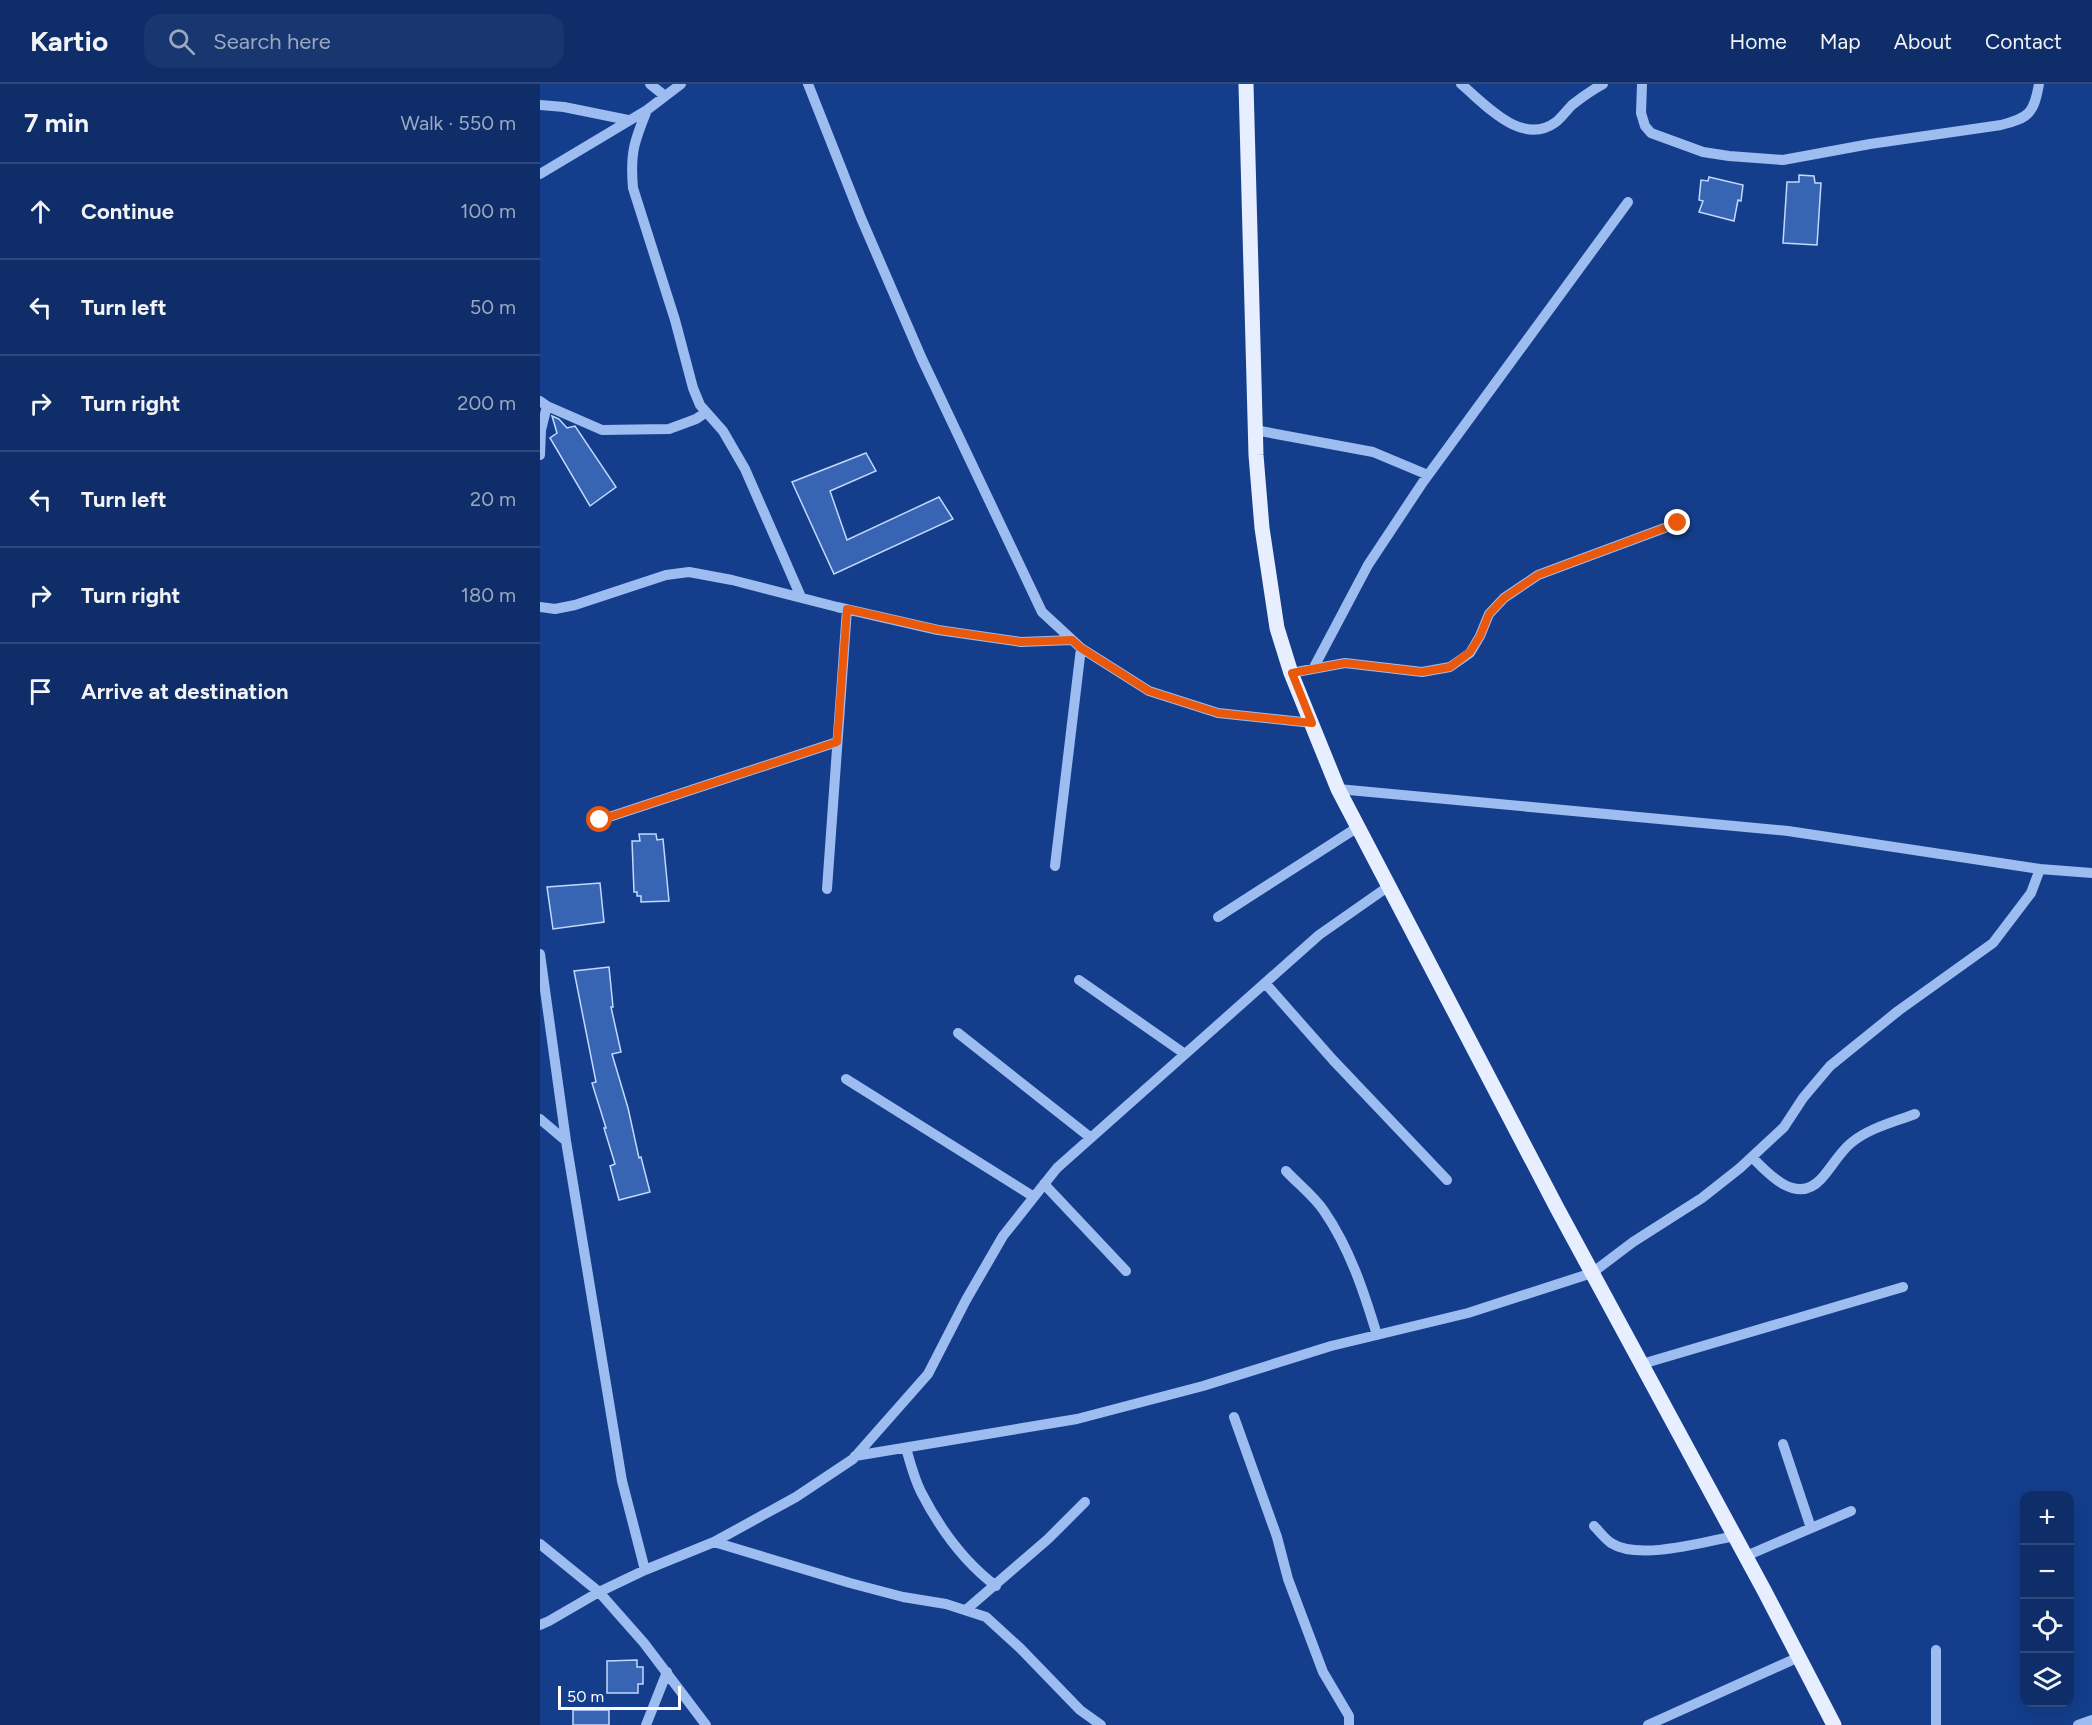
<!DOCTYPE html>
<meta charset="utf-8">
<style>
body{margin:0;font-family:Figtree,sans-serif;background:#18366f;color:#f1f3f6}
.controls{position:absolute;right:18px;bottom:18px;display:grid;overflow:hidden;border-radius:12px;box-shadow:0 6px 24px #0002}
.controls button{width:54px;height:54px;display:grid;place-items:center;padding:0;border:0;border-bottom:2px solid #2f4a7d;background:#0f2e69;color:#f1f3f6;font:30px sans-serif}
.scale{position:absolute;left:18px;bottom:15px;width:123px;box-sizing:border-box;padding-left:6px;border:3px solid #fff;border-top:0;font-size:16px;line-height:21px;white-space:nowrap;color:#fff;-webkit-text-stroke:4px #143e8c;paint-order:stroke}
.stop{position:absolute;width:18px;height:18px;margin:-14px;border:4px solid #ea580c;border-radius:50%;background:#fff}
.stop.end{background:#ea580c;border-color:#fff;box-shadow:0 2px 6px #0008}
.list{margin:0;padding:0;list-style:none}
h2{display:flex;justify-content:space-between;align-items:center;height:78px;margin:0;padding:0 24px;font-size:26px}
h2 small{font-size:20px;font-weight:400;color:#9ba8c0}
.list li{display:grid;grid-template-columns:39px 1fr auto;gap:18px;align-items:center;box-sizing:border-box;height:96px;padding:0 24px;border-top:2px solid #2f4a7d}
.list b{display:block;font-size:22px;white-space:nowrap}
.list em{font-size:20px;font-style:normal;color:#9ba8c0}
.icon{flex:none;width:33px;height:33px;fill:none;stroke:currentColor;stroke-width:2;stroke-linecap:round;stroke-linejoin:round}
.map{position:relative;flex:none;width:1552px;height:1641px;overflow:hidden}
header{display:flex;align-items:center;gap:36px;box-sizing:border-box;height:84px;padding:0 30px;background:#0f2e69;border-bottom:2px solid #2f4a7d}
header strong{font-size:28px}
nav{display:flex;gap:33px;margin-inline-start:auto;font-size:21px}
.search{width:420px;height:54px;background:#18366f;display:flex;align-items:center;gap:15px;box-sizing:border-box;padding:0 21px;border-radius:18px;color:#9ba8c0;font-size:22px}
main{display:flex}
aside{flex:1;background:#0f2e69}
.map>svg:first-child{display:block}
.building{fill:#3865b3;stroke:#c3d8fc;stroke-width:1.5}
.lines{fill:none;stroke-linecap:round;stroke-linejoin:round}
.minor{stroke:#9dbcf0;stroke-width:10}
.major{stroke:#e6eeff;stroke-width:15}
.route{stroke:#ea580c;stroke-width:8}
</style>
<header>
<strong>Kartio</strong>
<div class="search"><svg class="icon" aria-label="search" viewBox="0 0 24 24"><circle cx="10" cy="10" r="6"/><path d="M15 15l6 6"/></svg>Search here</div>
<nav><a>Home</a><a>Map</a><a>About</a><a>Contact</a></nav>
</header>
<main>
<aside>
<h2>7 min<small>Walk · 550 m</small></h2>
<ul class="list">
<li><svg class="icon" aria-label="ahead" viewBox="0 0 24 24"><path d="M12 20V5M6 11l6-6 6 6"/></svg><div><b>Continue</b></div><em>100 m</em></li>
<li><svg class="icon" aria-label="left" viewBox="0 0 24 24"><path d="M17 20v-9H6M10 6l-5 5 5 5"/></svg><div><b>Turn left</b></div><em>50 m</em></li>
<li><svg class="icon" aria-label="right" viewBox="0 0 24 24"><path d="M7 20v-9h11M14 6l5 5-5 5"/></svg><div><b>Turn right</b></div><em>200 m</em></li>
<li><svg class="icon" aria-label="left" viewBox="0 0 24 24"><path d="M17 20v-9H6M10 6l-5 5 5 5"/></svg><div><b>Turn left</b></div><em>20 m</em></li>
<li><svg class="icon" aria-label="right" viewBox="0 0 24 24"><path d="M7 20v-9h11M14 6l5 5-5 5"/></svg><div><b>Turn right</b></div><em>180 m</em></li>
<li><svg class="icon" aria-label="arrive" viewBox="0 0 24 24"><path d="M6 21V4h12l-3 4 3 4H6"/></svg><div><b>Arrive at destination</b></div></li>
</ul>
</aside>
<div class="map">
<svg width="1552" height="1641" viewBox="0 0 1552 1641">
<rect width="100%" height="100%" fill="#143e8c"/>
<path class="building" d="M1259,91L1274,92L1275,99H1281L1277,161L1243,159L1247,98H1259Z
M1169,93L1203,101L1201,117L1198,116L1194,137L1159,128L1163,117L1159,116L1161,96L1168,97Z
M12,332L19,335L27,344L35,342L76,403L50,422L10,354L17,349Z
M326,369L336,387L290,407L307,456L399,413L413,435L294,490L252,398Z
M99,750H116L117,756L123,755L129,817L101,818V812H97V808H94L92,757H100Z
M60,799L64,838L13,845L7,803Z
M69,883L73,923H71L81,968L72,970L88,1024L99,1074L101,1073L110,1108L79,1116L70,1082L75,1080L64,1044H66L52,999L56,998L34,887Z
M97,1576V1583H103V1600H98V1609H67V1577Z
M33,1626H69V1641H33Z"/>
<g class="lines">
<path class="minor" d="M110,0L125,12
M268,0L321,134L382,275L502,528L541,564L609,607L678,629L772,639
M921,0C946,21 982,63 1016,38C1022,33 1027,26 1032,21C1042,13 1052,6 1063,0
M1102,0L1101,29L1105,42L1111,49L1163,68L1189,72L1243,76L1330,60L1461,41C1489,34 1494,29 1499,0
M0,21L24,23L88,36
M107,26C94,58 90,69 93,104L135,236L153,304L160,321L183,347L205,385L261,513
M0,90L107,26L141,0
M0,317L7,322L62,346L129,345L156,335L165,329
M715,346L833,368L888,391
M0,371L1,346L7,322
M0,523L15,525L35,521L126,491L149,488L192,496L297,523L398,546L481,558L532,556
M773,585L828,481L883,398L1088,118
M751,589L805,579L882,588L910,583L930,569L940,552L949,530L964,514L998,491L1138,439
M798,705L1248,747L1500,785L1552,789
M60,736L297,658
M515,782L541,564
M287,805L307,525
M678,833L818,743
M0,870L26,1057L82,1397L105,1486L59,1508L9,1537L0,1541
M539,896L645,970
M725,899L793,976L907,1096
M418,949L551,1054
M306,995L494,1113
M0,1035L26,1057
M1212,1073C1229,1091 1257,1121 1281,1095C1292,1083 1299,1069 1311,1059C1329,1044 1354,1038 1375,1030
M746,1087C758,1100 774,1112 784,1127C810,1165 824,1208 837,1251
M504,1100L586,1187
M1102,1280L1363,1203
M694,1333L737,1453L748,1495L783,1588L809,1632V1641
M1243,1360L1271,1444
M366,1364C370,1378 374,1394 381,1408C399,1443 424,1478 456,1502
M315,1372L537,1335L663,1302L791,1262L928,1229L1052,1189L1093,1158L1162,1114L1200,1084L1244,1043L1263,1014L1290,982L1358,927L1453,859L1491,809L1500,785
M1054,1442C1059,1447 1065,1455 1071,1459C1099,1477 1163,1458 1195,1452
M174,1458L310,1499L363,1513L406,1520L446,1533L480,1564L540,1626L561,1641
M0,1460L59,1508L104,1559L166,1641
M1206,1472L1311,1427
M105,1486L174,1458L256,1413L313,1375L388,1290L426,1216L463,1152L517,1084L779,851L849,802
M427,1525L508,1455L545,1418
M1396,1566V1641
M106,1641L127,1588
M1108,1641L1259,1573
M1538,1641L1552,1636"/>
<path class="major" d="M706,0L716,371L722,444L737,544L751,589L798,705L1017,1124L1225,1508L1294,1641"/>
</g>
<g class="lines">
<path class="route" d="M60,736L297,658L307,525L399,546L481,558L532,556L541,564L609,607L678,629L772,639L752,589L805,579L882,588L910,583L930,568L940,552L949,530L964,514L998,491L1138,439"/>
</g>
</svg>
<div class="controls">
<button>+</button>
<button>−</button>
<button><svg class="icon" aria-label="locate" viewBox="0 0 24 24"><circle cx="12" cy="12" r="6"/><path d="M12 2v4M12 18v4M2 12h4M18 12h4"/></svg></button>
<button><svg class="icon" aria-label="layers" viewBox="0 0 24 24"><path d="M12 4l9 5-9 5-9-5zM3 14l9 5 9-5"/></svg></button>
</div>
<div class="scale">50 m</div>
<div class="stop" style="left:60px;top:736px"></div>
<div class="stop end" style="left:1138px;top:439px"></div>
</div>
</main>
